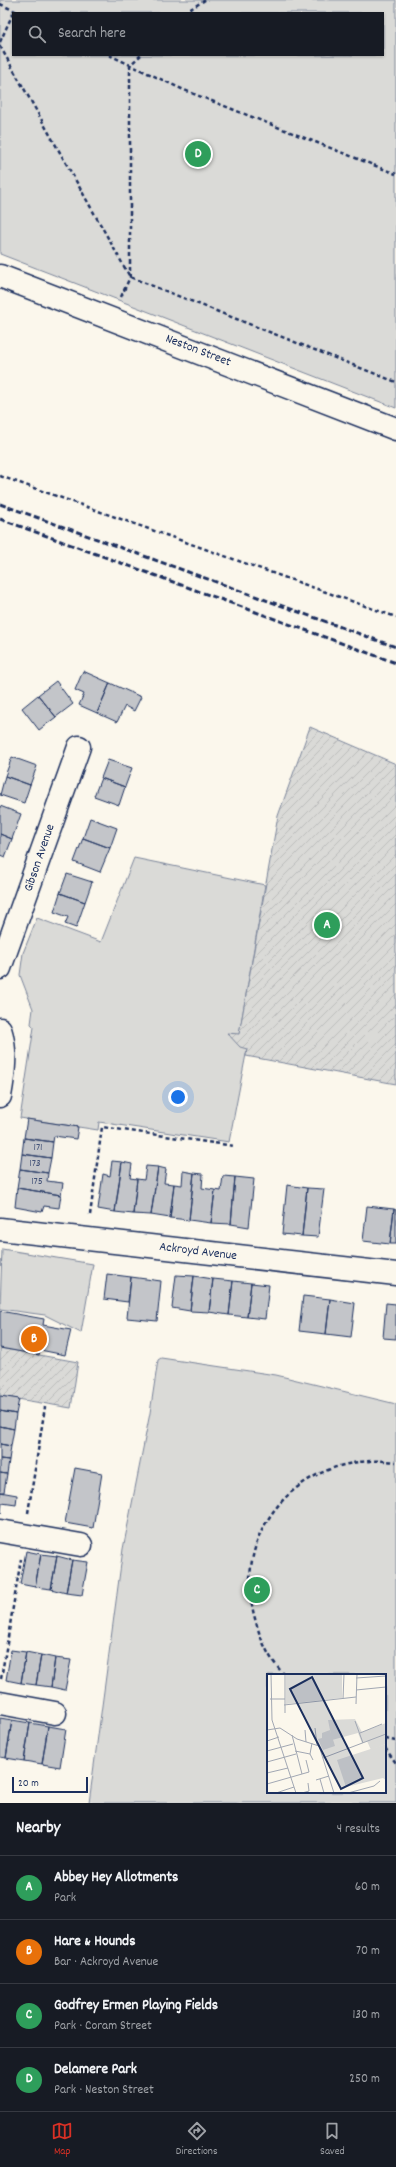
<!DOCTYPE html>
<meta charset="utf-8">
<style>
body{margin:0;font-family:Dekko,sans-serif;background:#20242c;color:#f1f3f6}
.scale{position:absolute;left:12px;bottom:10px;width:76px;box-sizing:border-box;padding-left:4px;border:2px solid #1b2f5e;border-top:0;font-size:11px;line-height:14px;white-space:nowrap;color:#1b2f5e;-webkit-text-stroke:3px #fbf7ec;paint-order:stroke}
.you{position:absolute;left:178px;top:1097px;width:14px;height:14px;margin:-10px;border:3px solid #fff;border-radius:50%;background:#1a73e8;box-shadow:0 0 0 6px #1a73e833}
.badge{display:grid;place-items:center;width:26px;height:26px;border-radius:50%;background:#d93025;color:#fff;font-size:13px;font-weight:700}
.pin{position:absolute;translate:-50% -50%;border:2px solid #fff;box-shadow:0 1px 4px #0006}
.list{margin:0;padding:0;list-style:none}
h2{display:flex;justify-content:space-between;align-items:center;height:52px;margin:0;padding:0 16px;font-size:17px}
h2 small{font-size:13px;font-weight:400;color:#9ea1a6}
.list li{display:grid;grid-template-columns:26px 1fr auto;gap:12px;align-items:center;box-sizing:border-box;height:64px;padding:0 16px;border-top:1px solid #363941}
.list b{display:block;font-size:15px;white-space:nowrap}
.list p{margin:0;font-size:13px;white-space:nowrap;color:#9ea1a6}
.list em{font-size:13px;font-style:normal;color:#9ea1a6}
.icon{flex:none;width:22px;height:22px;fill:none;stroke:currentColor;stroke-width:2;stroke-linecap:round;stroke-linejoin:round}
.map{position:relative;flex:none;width:396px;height:1803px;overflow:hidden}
.search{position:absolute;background:#171b24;box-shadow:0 1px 3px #0004;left:12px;right:12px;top:12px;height:44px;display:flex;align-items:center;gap:10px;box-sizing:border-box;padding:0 14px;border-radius:0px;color:#9ea1a6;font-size:15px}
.sheet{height:308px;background:#171b24}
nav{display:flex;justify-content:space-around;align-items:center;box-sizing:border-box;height:56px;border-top:1px solid #363941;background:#171b24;font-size:11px;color:#9ea1a6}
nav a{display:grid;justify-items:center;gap:2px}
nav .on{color:#d93025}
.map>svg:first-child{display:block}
.green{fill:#dadad7;stroke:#7a849a;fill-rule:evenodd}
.garden{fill:url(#garden-furrows);stroke:#7a849a}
.building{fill:#c3c5c9;stroke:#1b2f5e}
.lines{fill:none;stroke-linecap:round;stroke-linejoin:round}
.minor-casing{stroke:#1b2f5e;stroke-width:25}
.path{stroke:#1b2f5e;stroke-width:2.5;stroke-dasharray:4 3;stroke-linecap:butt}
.minor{stroke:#fbf7ec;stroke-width:22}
.rail{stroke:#1b2f5e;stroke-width:3;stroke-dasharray:6 3;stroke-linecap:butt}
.labels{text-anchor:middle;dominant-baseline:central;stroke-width:3;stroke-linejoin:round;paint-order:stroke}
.number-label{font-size:11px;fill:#455479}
.street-label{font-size:13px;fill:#1b2f5e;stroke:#fbf7ec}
.inset-road{fill:none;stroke:#a1a7b3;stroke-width:1}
.view{fill:#1b2f5e;fill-opacity:0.15;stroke:#1b2f5e;stroke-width:2}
.inset-edge{fill:none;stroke:#1b2f5e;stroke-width:2}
</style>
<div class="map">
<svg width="396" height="1803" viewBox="0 0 396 1803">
<defs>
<pattern id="garden-furrows" width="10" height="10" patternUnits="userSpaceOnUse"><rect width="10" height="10" fill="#dadad7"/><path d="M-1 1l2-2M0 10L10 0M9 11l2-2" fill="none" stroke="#babbbb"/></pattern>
</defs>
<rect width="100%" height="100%" fill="#fbf7ec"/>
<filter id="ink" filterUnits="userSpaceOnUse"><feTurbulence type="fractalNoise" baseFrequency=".025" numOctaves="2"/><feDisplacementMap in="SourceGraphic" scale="8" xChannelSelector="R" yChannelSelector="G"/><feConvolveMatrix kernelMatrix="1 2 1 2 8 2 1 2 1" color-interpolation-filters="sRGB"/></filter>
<g filter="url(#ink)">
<path class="green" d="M0,0H396V408L0,254ZM13,13H383V55H13Z
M134,858L265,885L239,1035L228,1034L247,1049L229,1142L99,1122L98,1130L20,1118L34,1027L31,1024L33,1009L20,975L23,953L37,918L101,942Z
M2,1249L93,1264L81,1333L45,1315L0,1309Z
M161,1358L276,1375L396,1404V1803H89L123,1549L150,1413L158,1360ZM268,1675H385V1792H268Z"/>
<path class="garden" d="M310,727L396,764V1084L246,1056L247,1049L240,1047L227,1033L239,1034L278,816Z
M0,1348L78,1362L71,1408L0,1396Z"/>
<path class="building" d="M83,671L110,683L97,713L79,705L84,694L75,690Z
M56,681L73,704L56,717L38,695Z
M110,683L141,697L134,711L125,706L117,722L97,713Z
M38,695L56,717L39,730L22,708Z
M12,757L37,766L30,785L5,776Z
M108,760L132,768L125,787L101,778Z
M5,776L30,785L24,803L0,795Z
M101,778L125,787L119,805L94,796Z
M0,806L21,814L12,839L0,834Z
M90,818L117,828L110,848L83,838Z
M0,834L12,839L5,857L0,855Z
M83,838L110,848L100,872L74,862Z
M67,874L92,882L85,902L60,893Z
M60,893L85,902L76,928L65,924L68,917L54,912Z
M27,1119L78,1127L76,1139L54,1136L53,1142L24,1138Z
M24,1138L53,1142L51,1158L22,1154Z
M22,1154L51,1158L48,1173L20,1169Z
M112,1161L122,1162L115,1212L98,1209L103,1174L110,1176Z
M122,1162L132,1164L130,1178L137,1179L133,1214L115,1212Z
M146,1166L158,1167L151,1215L133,1214L137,1179L144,1180Z
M158,1167L166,1169L164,1183L174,1184L170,1218L151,1215Z
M20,1169L48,1173L47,1181L63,1183L61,1195L17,1188Z
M183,1171L194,1173L189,1220L170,1218L174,1184L182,1185Z
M194,1173L203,1174L202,1188L215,1190L211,1223L189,1220Z
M223,1176L235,1177L231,1224L211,1223L215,1190L221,1191Z
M235,1177L254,1179L249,1227L231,1224Z
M287,1185L307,1188L302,1236L282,1234Z
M17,1188L61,1195L59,1208L44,1206L42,1212L15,1207Z
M307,1188L324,1189L318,1237L302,1236Z
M367,1206L394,1209L390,1244L363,1241Z
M394,1209L396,1210V1244H390Z
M107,1274L131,1277L128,1302L104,1299Z
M176,1275L194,1276L190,1311L172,1308Z
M194,1276L213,1279L209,1312L190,1311Z
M131,1277L161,1281L157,1321L127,1318Z
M213,1279L233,1281L229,1315L209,1312Z
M233,1281L251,1283L247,1317L229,1315Z
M251,1283L269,1285L265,1319L247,1317Z
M303,1296L330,1299L326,1334L299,1331Z
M330,1299L355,1303L351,1337L326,1334Z
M386,1303L396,1304V1339L383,1338Z
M0,1311L44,1319L43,1325L71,1330L65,1355L40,1350L39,1355L0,1348Z
M0,1396L19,1399L16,1414L0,1411Z
M0,1411L16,1414L14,1429L0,1426Z
M0,1426L14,1429L11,1446L0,1444Z
M0,1444L11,1446L9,1460L0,1459Z
M0,1459L9,1460L7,1474L0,1473Z
M75,1468L102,1473L93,1528L65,1523Z
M0,1473L7,1474L4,1492H0Z
M0,1492L17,1495L16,1505L2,1503L1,1513Z
M26,1551L41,1554L35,1587L20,1584Z
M41,1554L57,1556L51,1589L35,1587Z
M57,1556L72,1560L66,1593L51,1589Z
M72,1560L88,1562L82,1595L66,1593Z
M11,1650L26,1652L21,1683L6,1680Z
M26,1652L41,1655L36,1685L21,1683Z
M41,1655L55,1658L51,1687L36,1685Z
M55,1658L71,1660L65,1690L51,1687Z
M0,1718L12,1720L6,1758L0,1757Z
M12,1720L30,1723L24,1761L6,1758Z
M30,1723L48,1726L42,1764L24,1761Z
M48,1726L66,1729L60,1767L42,1764Z"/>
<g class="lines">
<defs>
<path id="minor" d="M0,276L396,429
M0,968L79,747
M0,1029C7,1050 4,1074 0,1096
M0,1229L396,1274
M0,1531L81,1545
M0,1703L55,1713"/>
</defs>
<use href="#minor" class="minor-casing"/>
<path class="path" d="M0,4L19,13
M184,13L205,0
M0,42L14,11
M0,46L130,277L396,382
M109,55L184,90L396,174
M121,297L130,277V65L141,55
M0,476L396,617
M90,1215L102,1127L234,1146
M28,1513L45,1407
M285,1675C270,1661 261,1641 256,1622C228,1530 302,1450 396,1462
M1,1679L21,1559
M385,1739L396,1741
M385,1748L396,1763"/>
<use href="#minor" class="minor"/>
<path class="rail" d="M0,504L396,647
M0,519L396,663"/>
</g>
</g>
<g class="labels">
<g class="number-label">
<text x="38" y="1148">171</text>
<text x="35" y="1164">173</text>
<text x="37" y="1182">175</text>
</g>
<g class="street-label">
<text transform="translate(198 351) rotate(21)">Neston Street</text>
<text transform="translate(40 858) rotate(-71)">Gibson Avenue</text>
<text transform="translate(198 1252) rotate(7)">Ackroyd Avenue</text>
</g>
</g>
<g transform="translate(267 1674)">
<rect width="119" height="119" fill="#fbf7ec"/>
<path d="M19,0H75V24L19,30ZM63,56L68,72L56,76L51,65L55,64V59ZM119,70V106L116,104L79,113L70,86Z" fill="#dadad7"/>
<path d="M88,45L95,58L119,49V70L104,76L100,67L95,69L91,59L65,66L61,46Z" fill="#dadad7"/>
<path class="inset-road" d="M4,0L5,46L29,119M89,4L119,2M89,16L119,13M3,25H18M76,25L77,0M89,30L90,0M17,31L89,23M18,39V0M88,47L96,69M48,54L50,71M0,56L13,54L30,65L52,72L67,119M38,56L39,68M93,59L115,50M25,61L35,100M0,67L12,63M45,69L43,80L46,86M0,77L26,70M28,77L43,80M56,84L119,60M0,88L29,80M0,99L21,94M53,105L57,119M49,106L62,102M0,110L42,98L39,86M9,119L27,113M35,119L42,117L41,109M81,119L107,112L113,107"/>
<path class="view" d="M45,3L96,104L74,115L23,15Z"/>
<rect width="119" height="119" class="inset-edge"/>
</g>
</svg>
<div class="scale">20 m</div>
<div class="you"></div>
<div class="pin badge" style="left:327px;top:925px;background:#2e9e5b">A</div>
<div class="pin badge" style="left:34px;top:1339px;background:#e8710a">B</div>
<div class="pin badge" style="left:257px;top:1590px;background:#2e9e5b">C</div>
<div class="pin badge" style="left:198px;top:154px;background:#2e9e5b">D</div>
<div class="search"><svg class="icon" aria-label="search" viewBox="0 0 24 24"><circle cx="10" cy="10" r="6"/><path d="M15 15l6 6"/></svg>Search here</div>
</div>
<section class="sheet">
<h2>Nearby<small>4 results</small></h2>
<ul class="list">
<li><span class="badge" style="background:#2e9e5b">A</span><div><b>Abbey Hey Allotments</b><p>Park</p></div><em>60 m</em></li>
<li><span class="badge" style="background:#e8710a">B</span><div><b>Hare &amp; Hounds</b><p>Bar · Ackroyd Avenue</p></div><em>70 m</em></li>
<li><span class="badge" style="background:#2e9e5b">C</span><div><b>Godfrey Ermen Playing Fields</b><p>Park · Coram Street</p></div><em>130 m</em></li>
<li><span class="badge" style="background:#2e9e5b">D</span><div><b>Delamere Park</b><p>Park · Neston Street</p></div><em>250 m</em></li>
</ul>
</section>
<nav>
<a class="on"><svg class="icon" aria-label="map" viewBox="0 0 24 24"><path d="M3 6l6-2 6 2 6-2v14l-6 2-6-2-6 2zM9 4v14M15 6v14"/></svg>Map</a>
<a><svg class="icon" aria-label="directions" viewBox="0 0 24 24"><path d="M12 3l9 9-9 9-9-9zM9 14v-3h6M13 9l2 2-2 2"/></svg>Directions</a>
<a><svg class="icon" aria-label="saved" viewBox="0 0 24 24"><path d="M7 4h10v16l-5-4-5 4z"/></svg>Saved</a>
</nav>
